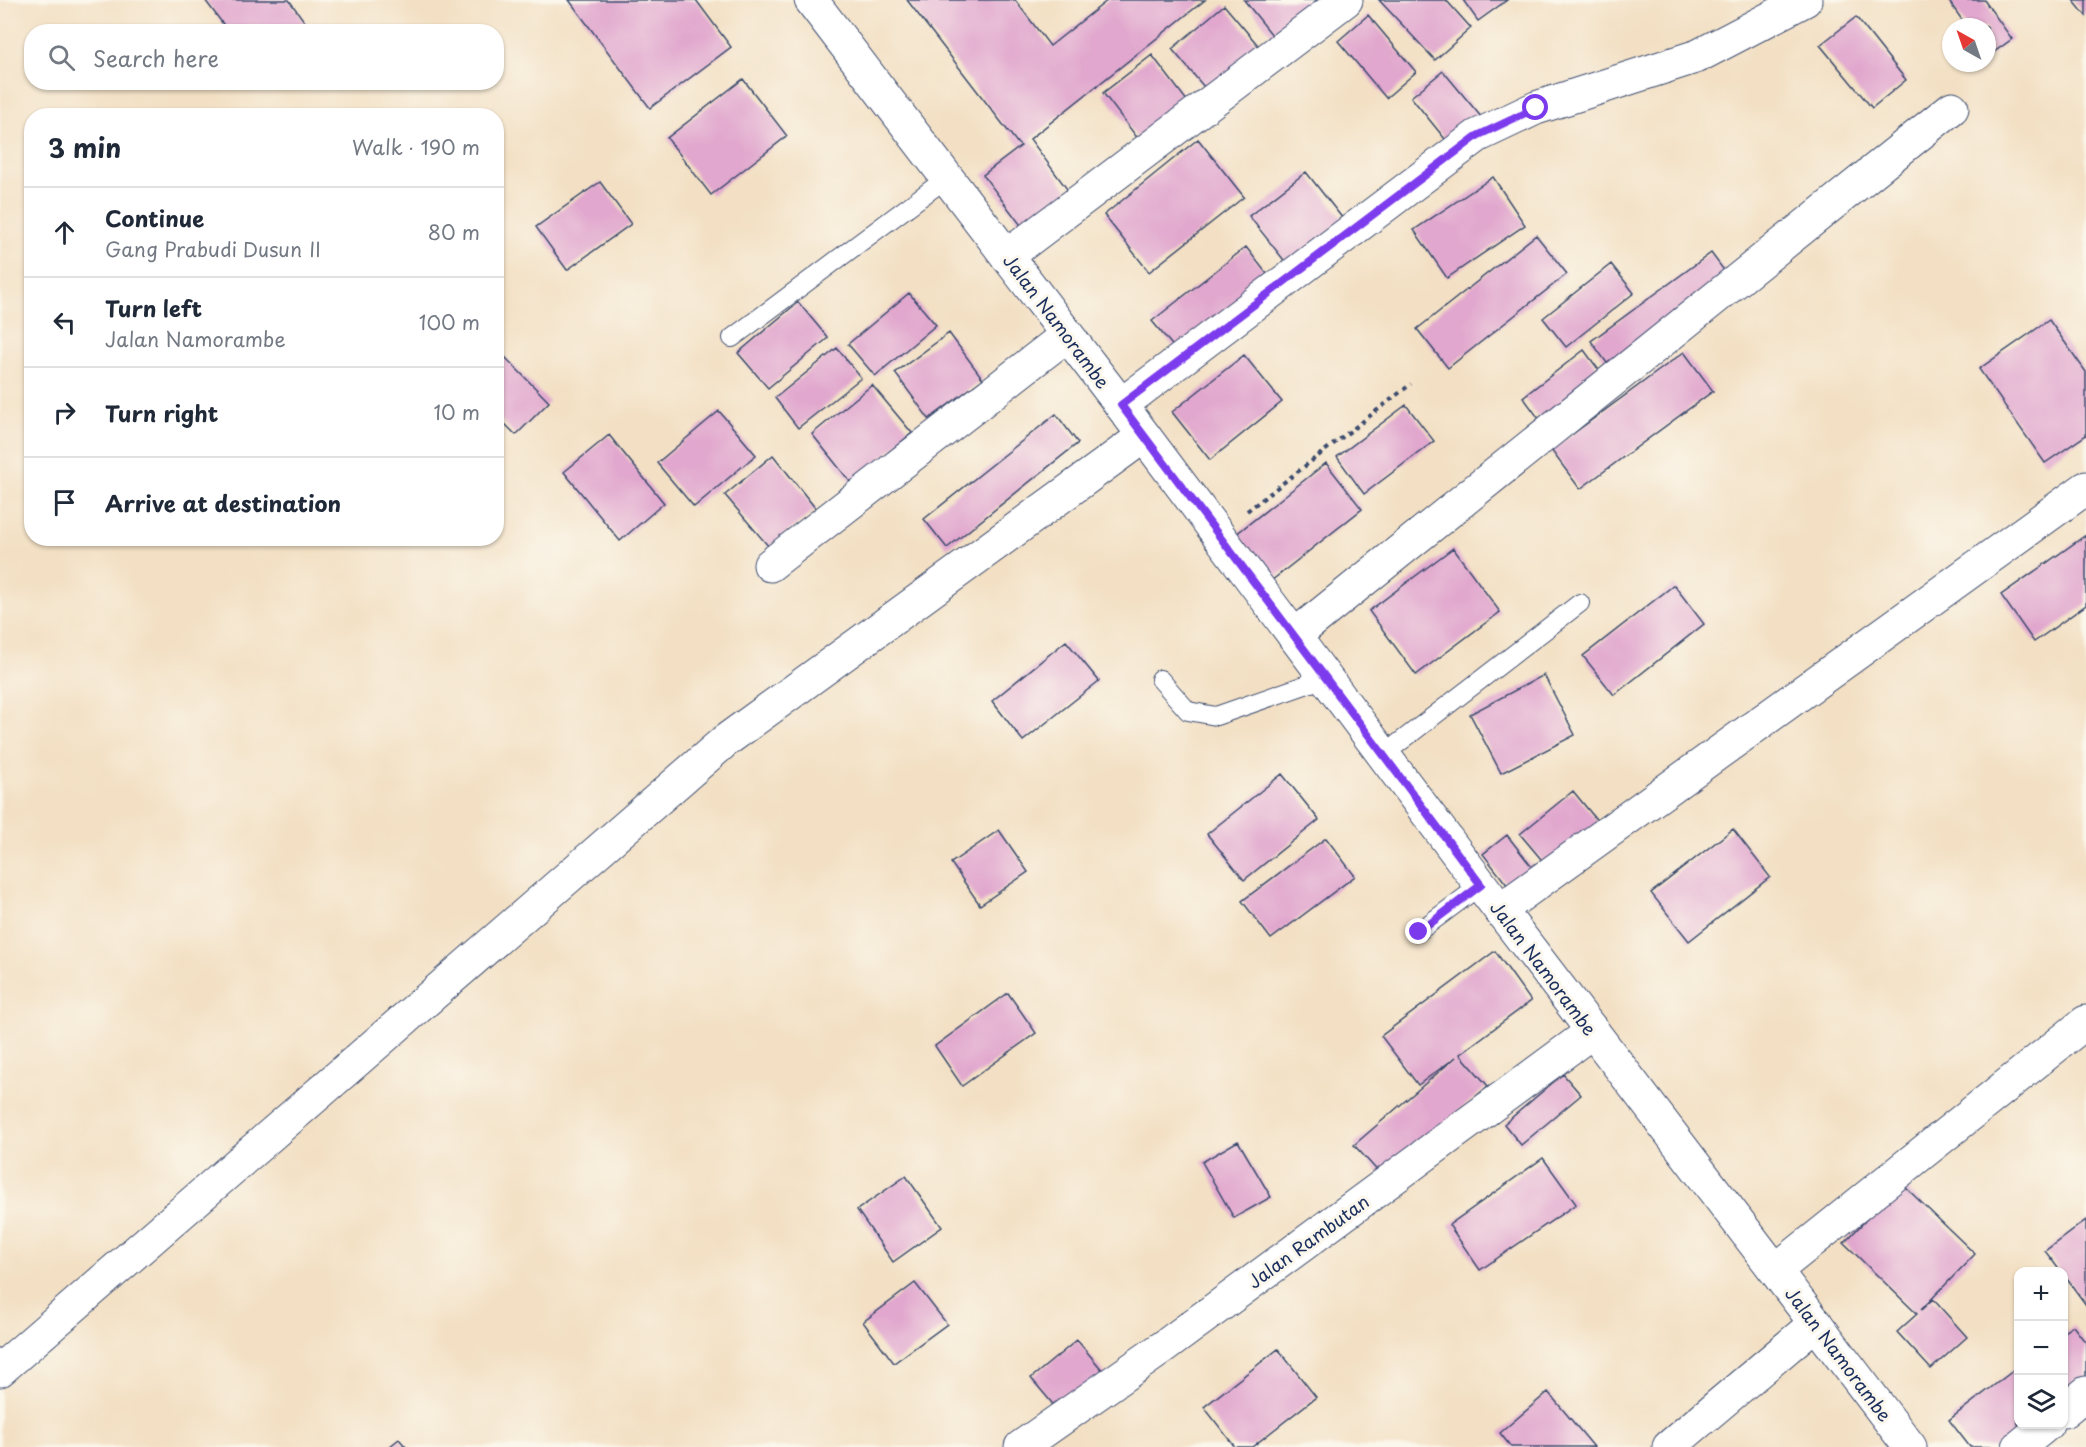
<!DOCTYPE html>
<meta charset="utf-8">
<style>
body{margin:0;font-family:"Playpen Sans",sans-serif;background:#f6f6f7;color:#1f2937}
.controls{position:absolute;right:18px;bottom:18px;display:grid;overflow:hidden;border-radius:12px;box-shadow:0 2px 4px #0004}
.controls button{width:54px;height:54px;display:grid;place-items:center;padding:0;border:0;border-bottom:2px solid #e0e1e3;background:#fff;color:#1f2937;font:30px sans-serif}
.compass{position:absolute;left:1942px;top:18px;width:54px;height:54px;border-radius:50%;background:#fff;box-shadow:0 2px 4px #0004;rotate:320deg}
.stop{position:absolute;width:18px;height:18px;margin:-14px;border:4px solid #7c3aed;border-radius:50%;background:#fff}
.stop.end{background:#7c3aed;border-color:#fff;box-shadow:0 2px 6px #0008}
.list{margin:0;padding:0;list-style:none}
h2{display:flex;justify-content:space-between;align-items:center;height:78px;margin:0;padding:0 24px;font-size:26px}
h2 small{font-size:20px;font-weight:400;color:#747a83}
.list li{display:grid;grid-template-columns:39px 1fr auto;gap:18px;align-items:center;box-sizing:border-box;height:90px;padding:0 24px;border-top:2px solid #e0e1e3}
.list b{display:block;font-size:22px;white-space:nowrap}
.list p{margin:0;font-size:20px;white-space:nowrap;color:#747a83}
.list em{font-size:20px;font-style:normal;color:#747a83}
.icon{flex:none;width:33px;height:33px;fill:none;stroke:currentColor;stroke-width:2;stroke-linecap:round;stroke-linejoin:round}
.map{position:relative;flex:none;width:2086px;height:1447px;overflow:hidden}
.search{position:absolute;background:#fff;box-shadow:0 2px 4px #0004;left:24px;top:24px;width:480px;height:66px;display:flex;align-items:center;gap:15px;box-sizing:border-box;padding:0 21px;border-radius:24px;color:#747a83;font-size:22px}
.panel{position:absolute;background:#fff;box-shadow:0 2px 4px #0004;left:24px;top:108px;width:480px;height:438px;border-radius:24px}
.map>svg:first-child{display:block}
.building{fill:#e1a7ce}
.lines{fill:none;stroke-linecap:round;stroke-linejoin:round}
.lane-casing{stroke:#3b4a6d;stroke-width:20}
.street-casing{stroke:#3b4a6d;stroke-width:35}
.secondary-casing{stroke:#3b4a6d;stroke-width:35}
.path{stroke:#3b4a6d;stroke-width:4;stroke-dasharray:4.5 4.5;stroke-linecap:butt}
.lane{stroke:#fff;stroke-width:18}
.street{stroke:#fff;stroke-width:33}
.secondary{stroke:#fff;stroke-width:33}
.route{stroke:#7c3aed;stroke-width:8}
.labels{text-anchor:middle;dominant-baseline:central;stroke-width:6;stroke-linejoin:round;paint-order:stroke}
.street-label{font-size:18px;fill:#1b2f5e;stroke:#fbf7ec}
</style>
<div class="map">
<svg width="2086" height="1447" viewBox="0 0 2086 1447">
<rect width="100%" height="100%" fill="#fbf7ec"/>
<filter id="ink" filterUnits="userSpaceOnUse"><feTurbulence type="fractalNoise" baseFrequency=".0167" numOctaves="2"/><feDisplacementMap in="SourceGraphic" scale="12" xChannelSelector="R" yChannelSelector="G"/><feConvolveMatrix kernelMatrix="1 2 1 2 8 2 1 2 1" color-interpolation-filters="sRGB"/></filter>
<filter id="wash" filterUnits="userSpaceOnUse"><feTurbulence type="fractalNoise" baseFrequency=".008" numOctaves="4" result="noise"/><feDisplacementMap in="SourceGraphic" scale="24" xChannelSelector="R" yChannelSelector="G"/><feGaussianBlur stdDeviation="1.35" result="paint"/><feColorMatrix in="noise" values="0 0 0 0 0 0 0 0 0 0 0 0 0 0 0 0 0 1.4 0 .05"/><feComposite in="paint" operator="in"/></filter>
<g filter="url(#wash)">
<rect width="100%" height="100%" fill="#f3e0c4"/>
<g id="blocks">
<path class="building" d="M205,0H289L312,32H229Z
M569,0H696L731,47L650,108Z
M907,0H1015L1050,46L1108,0H1205L1030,139L1070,193L1023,228L983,175L1021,146L1018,144Z
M1244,0H1338L1280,45Z
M1379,0H1446L1471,28L1435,60Z
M1463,0H1507L1478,21Z
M1948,0H1984L2012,39L1987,57V27H1967Z
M2073,0H2086V16Z
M1224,5L1262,50L1210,94L1172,49Z
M1368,15L1416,72L1386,98L1338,41Z
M1856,17L1906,80L1872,108L1820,45Z
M1152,55L1191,106L1142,144L1103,93Z
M1443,71L1482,118L1449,144L1411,97Z
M743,79L787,136L711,195L667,138Z
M1198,139L1244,197L1149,272L1104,215Z
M1306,172L1347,224L1291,269L1249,216Z
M1493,177L1525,225L1447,278L1414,230Z
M600,182L631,224L567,270L536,227Z
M1536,235L1567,274L1448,368L1417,329Z
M1246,247L1274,283L1181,356L1152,321Z
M1711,253L1732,281L1612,370L1591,341Z
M1611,264L1634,293L1566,347L1543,318Z
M909,293L936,325L875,376L848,344Z
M798,302L828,338L768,388L738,353Z
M2049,320L2086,372V435L2045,463L1979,369Z
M949,333L983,379L929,419L895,373Z
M837,348L861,378L798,428L775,398Z
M1584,350L1607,381L1545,427L1523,397Z
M1684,352L1713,391L1580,489L1551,450Z
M1244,355L1282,402L1210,460L1172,412Z
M505,357L549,402L516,435L496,415V365Z
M872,385L912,433L851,483L812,434Z
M1406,405L1434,441L1364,494L1337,457Z
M719,411L756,455L694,507L657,463Z
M1056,414L1078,443L947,548L924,519Z
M609,435L664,503L620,541L564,472Z
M773,455L816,509L769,547L725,495Z
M1326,463L1362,509L1271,581L1235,535Z
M2086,535V605L2034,642L2001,595Z
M1453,548L1500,612L1416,675L1369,611Z
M1674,585L1704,624L1614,695L1583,656Z
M1066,641L1099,681L1023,741L992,701Z
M1544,675L1575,735L1501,773L1470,714Z
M1282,774L1319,820L1244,880L1207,834Z
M1573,791L1604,829L1551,871L1520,834Z
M1733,829L1770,877L1689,941L1651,893Z
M999,830L1028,872L980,905L951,863Z
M1507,835L1535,871L1511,890L1483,854Z
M1326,838L1355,876L1271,939L1242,901Z
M1495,951L1531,1001L1460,1054L1488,1086L1383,1177L1354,1145L1456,1057L1418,1085L1381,1036Z
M1008,993L1036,1033L962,1086L935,1046Z
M1563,1074L1581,1095L1521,1145L1504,1124Z
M1238,1141L1271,1197L1234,1218L1202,1162Z
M1543,1158L1576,1204L1480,1270L1449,1225Z
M906,1176L942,1227L893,1262L857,1210Z
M1901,1183L1975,1254L1921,1310L1933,1299L1967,1337L1931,1369L1897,1332L1917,1314L1844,1243Z
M2086,1220V1305L2064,1275V1272H2061L2045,1251Z
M915,1283L947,1324L894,1363L863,1322Z
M2073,1326L2086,1343V1386L2064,1403V1332Z
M1077,1340L1108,1377L1062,1415L1031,1378Z
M1278,1349L1316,1397L1252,1447H1235L1204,1407Z
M2018,1367V1424H2035L2006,1447H1970L1949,1420Z
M1548,1392L1594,1447H1511L1500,1433Z
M399,1439L406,1447H389Z"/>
</g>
</g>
<g filter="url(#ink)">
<use href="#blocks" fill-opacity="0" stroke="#3b4a6d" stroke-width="1.5"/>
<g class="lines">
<defs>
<path id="lane" d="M732,338L948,177
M1160,679L1188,711L1216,716L1325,678
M1383,755L1580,603
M1418,932L1481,885"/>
<path id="street" d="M1007,256L1346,0
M1121,405L1477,136L1536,108L1698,56L1805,0
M770,565L1067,335
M1294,636L1952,108
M1500,910L2086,488
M1776,1270L2086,1022
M0,1370L725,741L1144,436
M2064,1411L2086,1393
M1021,1447L1165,1346L1593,1031
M1669,1447L1816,1323
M2019,1447L2047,1424"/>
<path id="secondary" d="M811,0L1121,405L1481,885L1910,1447"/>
</defs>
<use href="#lane" class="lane-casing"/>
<use href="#street" class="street-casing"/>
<use href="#secondary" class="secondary-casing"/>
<path class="path" d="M1247,511L1411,384"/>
<use href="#lane" class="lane"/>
<use href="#street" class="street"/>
<use href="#secondary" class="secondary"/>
</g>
</g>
<g class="lines" filter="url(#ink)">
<path class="route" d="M1419,932L1481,885L1121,405L1477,136L1536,108"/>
</g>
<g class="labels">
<g class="street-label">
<text transform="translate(1057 321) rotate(53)">Jalan Namorambe</text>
<text transform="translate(1544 968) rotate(53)">Jalan Namorambe</text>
<text transform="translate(1308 1241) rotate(-36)">Jalan Rambutan</text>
<text transform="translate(1839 1354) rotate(53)">Jalan Namorambe</text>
</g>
</g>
</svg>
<div class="controls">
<button>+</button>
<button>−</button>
<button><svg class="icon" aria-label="layers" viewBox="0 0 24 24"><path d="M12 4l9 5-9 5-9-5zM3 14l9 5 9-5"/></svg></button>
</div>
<svg class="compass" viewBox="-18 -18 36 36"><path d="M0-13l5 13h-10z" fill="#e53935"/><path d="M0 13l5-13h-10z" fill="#747a83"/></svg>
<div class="stop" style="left:1536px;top:108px"></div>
<div class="stop end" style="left:1419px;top:932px"></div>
<div class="search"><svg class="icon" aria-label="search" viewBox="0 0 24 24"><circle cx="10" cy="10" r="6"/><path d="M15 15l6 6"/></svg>Search here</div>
<section class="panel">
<h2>3 min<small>Walk · 190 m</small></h2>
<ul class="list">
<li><svg class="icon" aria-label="ahead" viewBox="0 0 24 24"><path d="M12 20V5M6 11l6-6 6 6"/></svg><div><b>Continue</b><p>Gang Prabudi Dusun II</p></div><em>80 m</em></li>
<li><svg class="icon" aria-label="left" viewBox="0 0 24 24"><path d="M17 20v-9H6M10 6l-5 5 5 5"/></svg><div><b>Turn left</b><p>Jalan Namorambe</p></div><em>100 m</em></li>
<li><svg class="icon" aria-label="right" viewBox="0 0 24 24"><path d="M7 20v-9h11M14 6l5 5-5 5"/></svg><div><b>Turn right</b></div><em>10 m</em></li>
<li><svg class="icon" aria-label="arrive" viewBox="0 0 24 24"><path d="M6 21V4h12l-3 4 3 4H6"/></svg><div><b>Arrive at destination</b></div></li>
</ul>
</section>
</div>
